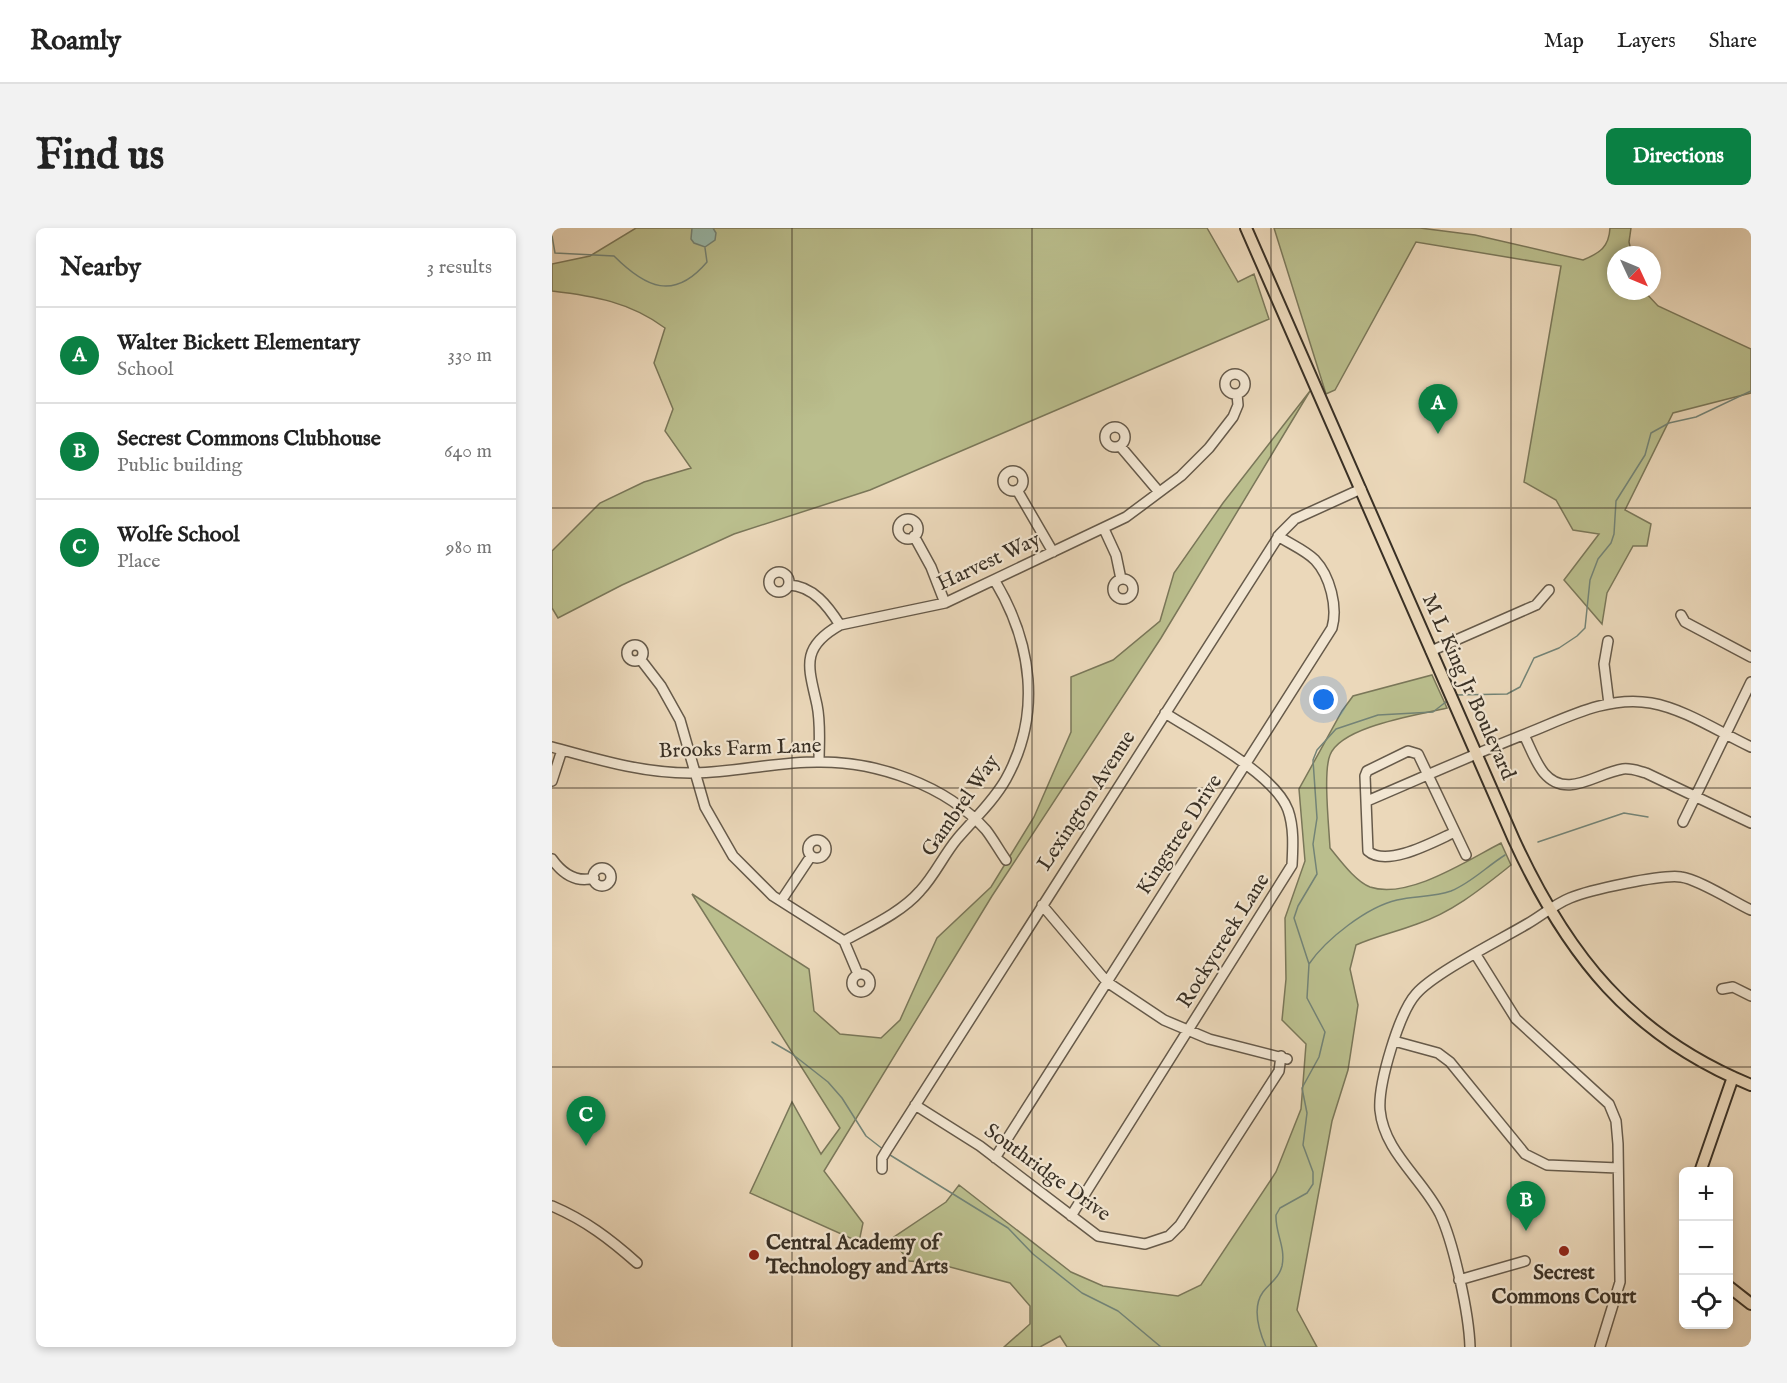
<!DOCTYPE html>
<meta charset="utf-8">
<style>
body{margin:0;font-family:"IM FELL English",serif;background:#f2f2f2;color:#222}
.controls{position:absolute;right:18px;bottom:18px;display:grid;overflow:hidden;border-radius:9px;box-shadow:0 3px 9px #0003}
.controls button{width:54px;height:54px;display:grid;place-items:center;padding:0;border:0;border-bottom:2px solid #e0e0e0;background:#fff;color:#222;font:30px sans-serif}
.compass{position:absolute;left:1055px;top:18px;width:54px;height:54px;border-radius:50%;background:#fff;box-shadow:0 3px 9px #0003;rotate:134deg}
.you{position:absolute;left:772px;top:472px;width:21px;height:21px;margin:-15px;border:4px solid #fff;border-radius:50%;background:#1a73e8;box-shadow:0 0 0 9px #1a73e833}
.badge{display:grid;place-items:center;width:39px;height:39px;border-radius:50%;background:#0b8043;color:#fff;font-size:20px;font-weight:700}
.pin{position:absolute;translate:-50% -50px;filter:drop-shadow(0 2px 3px #0008)}
.pin::after{content:'';position:absolute;top:32px;width:21px;height:18px;background:inherit;clip-path:polygon(0 0,100% 0,50% 100%)}
.list{margin:0;padding:0;list-style:none}
h2{display:flex;justify-content:space-between;align-items:center;height:78px;margin:0;padding:0 24px;font-size:26px}
h2 small{font-size:20px;font-weight:400;color:#767676}
.list li{display:grid;grid-template-columns:39px 1fr auto;gap:18px;align-items:center;box-sizing:border-box;height:96px;padding:0 24px;border-top:2px solid #e0e0e0}
.list b{display:block;font-size:22px;white-space:nowrap}
.list p{margin:0;font-size:20px;white-space:nowrap;color:#767676}
.list em{font-size:20px;font-style:normal;color:#767676}
.icon{flex:none;width:33px;height:33px;fill:none;stroke:currentColor;stroke-width:2;stroke-linecap:round;stroke-linejoin:round}
.map{position:relative;flex:none;width:1199px;height:1119px;overflow:hidden;border-radius:9px}
header{display:flex;align-items:center;gap:36px;box-sizing:border-box;height:84px;padding:0 30px;background:#fff;border-bottom:2px solid #e0e0e0}
header strong{font-size:28px}
nav{display:flex;gap:33px;margin-inline-start:auto;font-size:21px}
.intro{display:flex;align-items:center;justify-content:space-between;box-sizing:border-box;height:144px;padding:0 36px}
h1{margin:0;font-size:42px}
.button{padding:15px 27px;border-radius:9px;background:#0b8043;color:#fff;font-size:21px;font-weight:700}
main{display:flex;gap:36px;padding:0 36px}
aside{flex:1;background:#fff;border-radius:9px;box-shadow:0 3px 9px #0003}
.map>svg:first-child{display:block}
.green{fill:#babe8d;stroke:#7a7759;stroke-width:1.5}
.water{fill:#99baac;stroke:#738376;stroke-width:1.5}
.lines{fill:none;stroke-linecap:round;stroke-linejoin:round}
.stream{stroke:#738376;stroke-width:1.5}
.minor-casing{stroke:#665a4a;stroke-width:12}
.major-casing{stroke:#393025;stroke-width:14}
.minor{stroke:#f2e6d2;stroke-width:9}
.major{stroke:#ebd8ba;stroke-width:10}
.grid{fill:none;stroke:#393025;stroke-width:1.5;stroke-opacity:0.55}
.poi-dot{fill:#8f2418;stroke:#f2e6d2;stroke-width:2}
.labels{text-anchor:middle;dominant-baseline:central;stroke-width:4.5;stroke-linejoin:round;paint-order:stroke}
.street-label{font-size:21px;fill:#393025;stroke:#f2e6d2}
.poi-label{font-size:21px;font-weight:bold;fill:#393025;stroke:#f2e6d2;text-anchor:start}
</style>
<header>
<strong>Roamly</strong>
<nav><a>Map</a><a>Layers</a><a>Share</a></nav>
</header>
<div class="intro"><h1>Find us</h1><a class="button">Directions</a></div>
<main>
<aside>
<h2>Nearby<small>3 results</small></h2>
<ul class="list">
<li><span class="badge">A</span><div><b>Walter Bickett Elementary</b><p>School</p></div><em>330 m</em></li>
<li><span class="badge">B</span><div><b>Secrest Commons Clubhouse</b><p>Public building</p></div><em>640 m</em></li>
<li><span class="badge">C</span><div><b>Wolfe School</b><p>Place</p></div><em>980 m</em></li>
</ul>
</aside>
<div class="map">
<svg width="1199" height="1119" viewBox="0 0 1199 1119">
<rect width="100%" height="100%" fill="#ebd8ba"/>
<filter id="stains"><feTurbulence type="fractalNoise" baseFrequency=".00333" numOctaves="4"/><feColorMatrix values="0 0 0 0 .2 0 0 0 0 .09 0 0 0 0 .02 0 0 0 .5 -.17"/></filter>
<radialGradient id="worn" r=".72"><stop offset=".6" stop-color="#630" stop-opacity="0"/><stop offset="1" stop-color="#630" stop-opacity=".3"/></radialGradient>
<path class="green" d="M84,0H655L686,54L702,46L717,91L318,262L182,306L70,357L6,390L0,380V323L48,275L92,254L139,240L113,203L121,181L102,135L113,100C78,74 42,68 0,63V36L38,28Z
M722,0H868L923,7L1031,32C1048,25 1057,19 1058,0H1079L1077,14L1080,27H1064V63H1092L1106,78L1199,121V165L1121,185L1073,282L1099,296L1095,318H1081L1055,365L1050,396L1012,352L1047,306L1021,302L1004,272L972,254L1009,38L864,14L783,162L774,166Z
M758,163L609,410L440,668L272,943L311,995L307,1014L198,965L240,874L269,926L288,900L140,666L257,741L262,783L288,806L329,810L348,792L385,710L439,659L482,589L519,504V449L561,432L608,393L622,345L671,275Z
M880,447L895,480C866,487 789,498 778,527C771,544 777,599 778,620C788,632 803,653 818,659C856,672 916,632 949,615L959,637C930,660 901,684 865,696C844,704 824,708 804,717L798,741L806,777L796,842L780,893L745,1082L765,1119H515L508,1108L488,1119H452L478,1096V1078L458,1055L383,1035L357,1033L339,1011L394,974L407,957L519,1044L551,1058L626,1068L649,1057L724,944L749,881L754,816L730,792L734,751L733,690L753,633L747,561L790,483L801,468Z"/>
<path class="water" d="M140,0H161L164,5L163,12L153,19L142,15L139,11Z"/>
<g class="lines">
<path class="stream" d="M0,8L3,25L62,28C94,60 122,73 155,34L153,20
M904,467L955,466L968,459L982,430L1007,420L1025,408L1033,400L1038,352L1046,331L1059,315L1062,306L1064,273L1093,227L1099,205L1117,195L1144,189L1199,163
M986,614L1072,585L1096,589
M757,736L742,690L746,678L765,646L761,616L765,590L761,532L765,522L784,501L826,487L881,484L895,473
M220,814L239,825L276,854L290,870L314,908L332,922
M338,927L456,1000L481,1026L530,1065L566,1083L609,1119
M714,1119C707,1103 700,1079 711,1064C718,1055 727,1050 730,1038C734,1019 723,1005 724,987L728,980L755,965L761,956V944L751,917L755,885L750,860L767,829L773,804L755,770L757,736C774,711 815,679 845,672C863,668 882,669 899,663C919,655 934,639 953,627"/>
<defs>
<path id="minor" d="M673 156a10 10 0 1 1 20 0a10 10 0 1 1-20 0Z
M553 209a10 10 0 1 1 20 0a10 10 0 1 1-20 0Z
M568,218L607,264
M451 253a10 10 0 1 1 20 0a10 10 0 1 1-20 0Z
M465,262L501,324
M346 301a10 10 0 1 1 20 0a10 10 0 1 1-20 0Z
M552,301L564,327L569,351
M362,308L379,339L393,375
M217 354a10 10 0 1 1 20 0a10 10 0 1 1-20 0Z
M561 361a10 10 0 1 1 20 0a10 10 0 1 1-20 0Z
M237,357C261,358 276,378 288,397
M1129,387L1133,394L1199,429
M1056,413L1052,436L1057,476
M75 425a8 8 0 1 1 16 0a8 8 0 1 1-16 0Z
M879,423L984,377L997,362
M89,432L109,458L128,492L153,579L181,628L221,668L292,713L306,746
M972,507C978,519 983,534 992,545C1015,572 1044,545 1071,541C1079,540 1086,543 1094,545L1199,595
M0,519C47,532 94,546 143,545C184,544 224,534 265,534C324,533 394,557 434,602C441,611 447,622 454,632
M267,534C267,515 269,496 265,477C257,440 247,420 288,397L393,375L574,289L629,248L657,220L681,189L686,177L685,166
M0,553L10,522
M815,573C869,550 922,526 976,505C1014,490 1056,467 1099,475C1133,481 1167,504 1199,519
M1131,594L1199,454
M903,604C883,613 835,640 816,623L813,548L815,543L856,523L866,526L914,627
M256 621a9 9 0 1 1 18 0a9 9 0 1 1-18 0Z
M0,631C10,645 24,655 42,650
M41 649a9 9 0 1 1 18 0a9 9 0 1 1-18 0Z
M229,673L259,628
M490,677L555,754L612,792L657,811L735,831
M292,713C317,699 349,685 368,663C383,647 391,628 405,611C421,592 441,574 454,551C490,486 480,415 443,353
M924,727L964,791L1057,876L1064,893L1066,916L1068,1054L1048,1119
M300 755a9 9 0 1 1 18 0a9 9 0 1 1-18 0Z
M1170,761L1181,759L1199,768
M842,813L886,825L898,834L973,926L995,937L1066,940
M363,877L428,918L546,1008L593,1016L617,1008L628,997L727,843L729,828
M443,930L780,400C786,379 778,348 763,332C753,322 738,316 726,308
M330,941V930L336,920L728,306L743,291L809,261
M0,978C33,992 58,1011 85,1035
M519,988L740,637C741,618 742,599 736,582C722,545 647,507 613,485
M907,1052L973,1033
M918,1119C917,1086 902,1016 888,986C870,950 832,924 828,882C826,856 847,785 864,766C882,745 948,712 975,696C989,688 1003,676 1018,670C1037,662 1110,646 1129,649C1146,651 1182,674 1199,682"/>
<path id="major" d="M694,0L962,612C1015,727 1079,808 1199,857
M1148,944L1181,849
M1176,1058L1199,1076"/>
</defs>
<use href="#minor" class="minor-casing"/>
<use href="#major" class="major-casing"/>
<use href="#minor" class="minor"/>
<use href="#major" class="major"/>
</g>
<path class="grid" d="M240,0V1119M480,0V1119M719,0V1119M959,0V1119M0,280H1199M0,560H1199M0,839H1199"/>
<g class="poi-dot">
<circle cx="1012" cy="1023" r="6"/>
<circle cx="202" cy="1027" r="6"/>
</g>
<g class="labels">
<g class="street-label">
<text transform="translate(437 334) rotate(-25)">Harvest Way</text>
<text transform="translate(916 459) rotate(66)">M L King Jr Boulevard</text>
<text transform="translate(188 521) rotate(-2)">Brooks Farm Lane</text>
<text transform="translate(535 573) rotate(-57)">Lexington Avenue</text>
<text transform="translate(409 578) rotate(-55)">Gambrel Way</text>
<text transform="translate(628 607) rotate(-57)">Kingstree Drive</text>
<text transform="translate(672 713) rotate(-58)">Rockycreek Lane</text>
<text transform="translate(495 945) rotate(36)">Southridge Drive</text>
</g>
<g class="poi-label">
<text x="214" y="1015">Central Academy of<tspan x="214" dy="24">Technology and Arts</tspan></text>
<text x="1012" y="1045" text-anchor="middle">Secrest<tspan x="1012" dy="24">Commons Court</tspan></text>
</g>
</g>
<rect width="100%" height="100%" filter="url(#stains)"/>
<rect width="100%" height="100%" fill="url(#worn)"/>
</svg>
<div class="controls">
<button>+</button>
<button>−</button>
<button><svg class="icon" aria-label="locate" viewBox="0 0 24 24"><circle cx="12" cy="12" r="6"/><path d="M12 2v4M12 18v4M2 12h4M18 12h4"/></svg></button>
</div>
<svg class="compass" viewBox="-18 -18 36 36"><path d="M0-13l5 13h-10z" fill="#e53935"/><path d="M0 13l5-13h-10z" fill="#767676"/></svg>
<div class="you"></div>
<div class="pin badge" style="left:886px;top:206px">A</div>
<div class="pin badge" style="left:974px;top:1003px">B</div>
<div class="pin badge" style="left:34px;top:918px">C</div>
</div>
</main>
